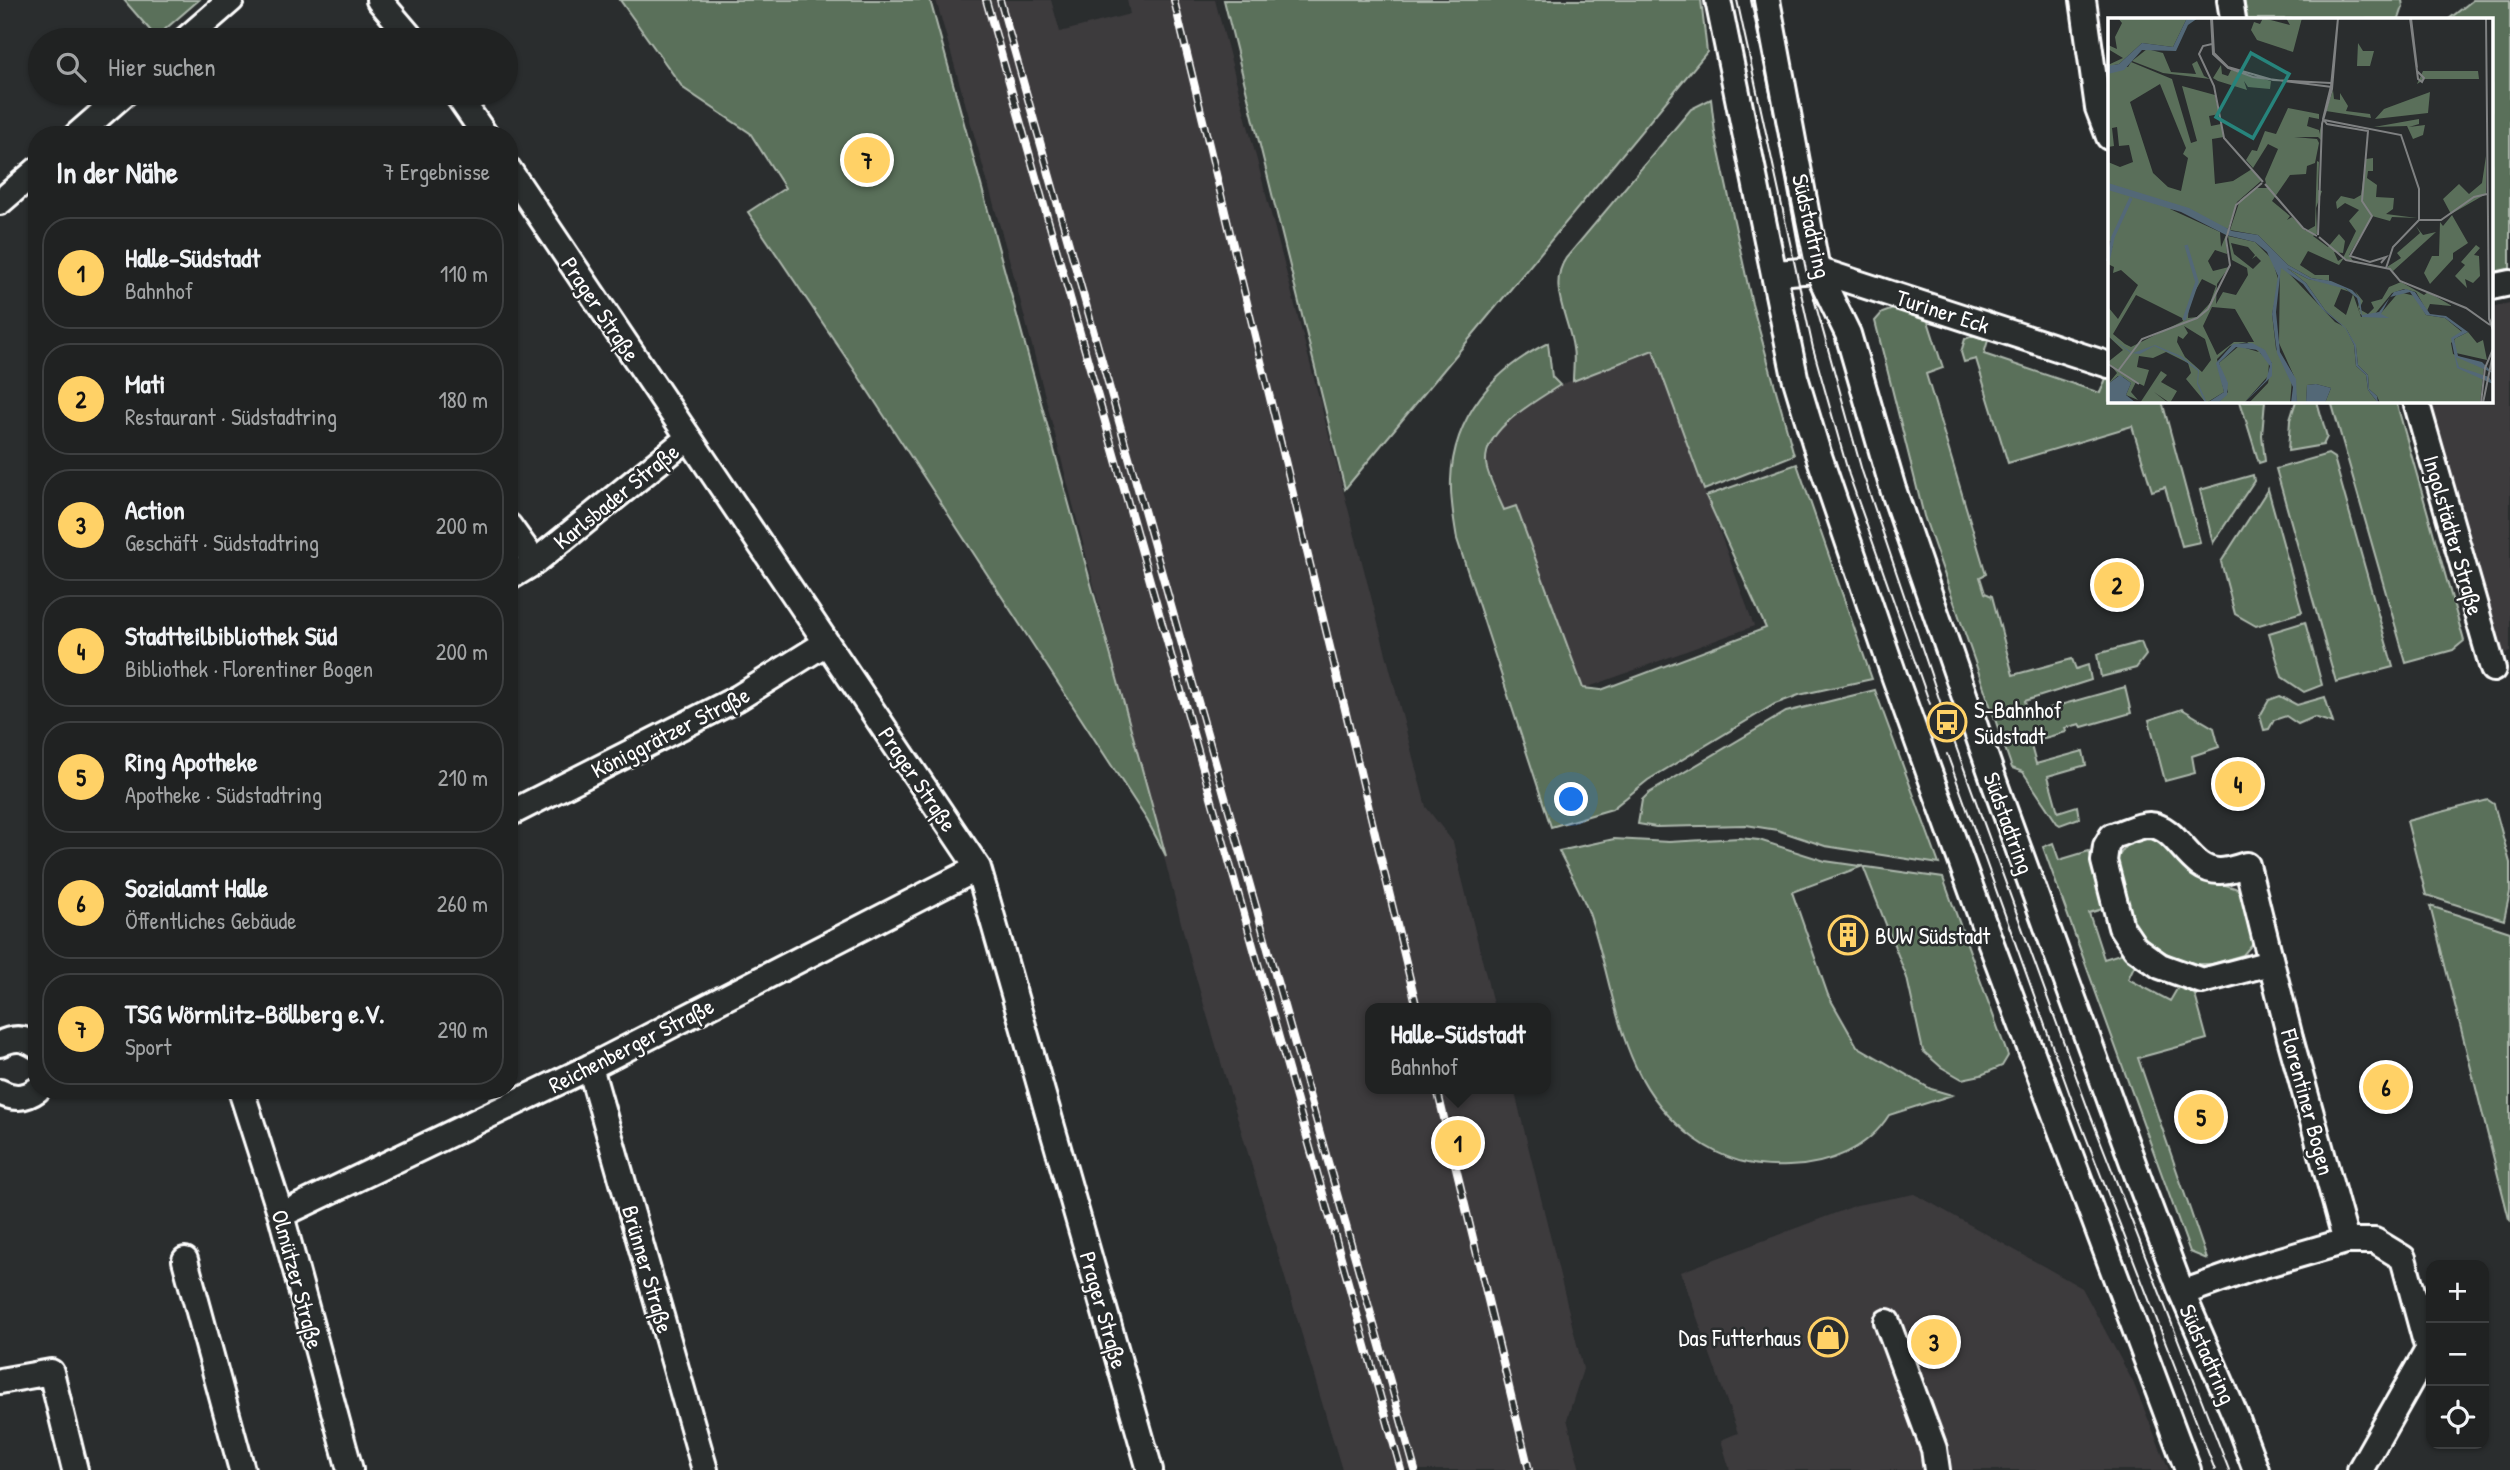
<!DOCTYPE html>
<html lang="de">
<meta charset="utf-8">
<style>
body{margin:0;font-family:"Patrick Hand",sans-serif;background:#282a2a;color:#f1f3f6}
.controls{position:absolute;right:21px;bottom:21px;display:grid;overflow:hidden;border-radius:14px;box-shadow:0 2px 5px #0004}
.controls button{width:63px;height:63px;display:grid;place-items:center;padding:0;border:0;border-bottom:2px solid #3d3f40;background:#202222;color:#f1f3f6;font:35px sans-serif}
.you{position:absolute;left:1572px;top:800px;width:24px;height:24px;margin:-18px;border:5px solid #fff;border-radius:50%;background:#1a73e8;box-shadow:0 0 0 10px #1a73e833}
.badge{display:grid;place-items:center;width:46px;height:46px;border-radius:50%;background:#ffd166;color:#111;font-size:23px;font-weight:700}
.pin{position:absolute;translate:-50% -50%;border:4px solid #fff;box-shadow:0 2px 7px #0006}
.popup{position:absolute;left:1365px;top:1003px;width:186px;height:91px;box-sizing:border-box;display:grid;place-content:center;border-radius:14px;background:#202222;filter:drop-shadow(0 2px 5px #0005);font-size:23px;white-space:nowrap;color:#a2a4a5}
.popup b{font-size:26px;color:#f1f3f6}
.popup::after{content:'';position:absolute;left:50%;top:100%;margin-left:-14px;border:14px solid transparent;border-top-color:#202222}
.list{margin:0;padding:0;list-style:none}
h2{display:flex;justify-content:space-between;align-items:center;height:91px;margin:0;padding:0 28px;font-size:30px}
h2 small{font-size:23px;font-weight:400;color:#a2a4a5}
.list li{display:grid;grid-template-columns:46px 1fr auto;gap:21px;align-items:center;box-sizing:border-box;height:112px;margin:0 14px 14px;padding:0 14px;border:2px solid #3d3f40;border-radius:28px}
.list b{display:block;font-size:26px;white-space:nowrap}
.list p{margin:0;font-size:23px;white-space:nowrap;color:#a2a4a5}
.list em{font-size:23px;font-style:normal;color:#a2a4a5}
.icon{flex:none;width:38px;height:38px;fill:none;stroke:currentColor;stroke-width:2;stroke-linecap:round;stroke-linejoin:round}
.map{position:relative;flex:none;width:2510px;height:1470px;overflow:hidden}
.search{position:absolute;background:#202222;box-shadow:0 2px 5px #0004;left:28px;top:28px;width:490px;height:77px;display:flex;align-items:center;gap:18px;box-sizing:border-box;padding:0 24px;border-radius:38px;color:#a2a4a5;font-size:26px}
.panel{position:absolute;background:#202222;box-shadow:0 2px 5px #0004;left:28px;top:126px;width:490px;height:973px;border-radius:28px}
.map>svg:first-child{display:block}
.built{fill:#3e3b3e}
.green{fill:#5a6f5a;stroke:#acb7ac;stroke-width:2}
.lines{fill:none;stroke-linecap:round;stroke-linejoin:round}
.minor-casing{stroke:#fff;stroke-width:30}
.minor{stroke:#2a2d2e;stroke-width:24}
.tram{stroke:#fff;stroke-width:2}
.rail-casing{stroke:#fff;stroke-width:8}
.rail{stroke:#2a2d2e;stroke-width:5;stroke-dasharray:16;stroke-linecap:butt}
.labels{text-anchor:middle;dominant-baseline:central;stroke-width:5;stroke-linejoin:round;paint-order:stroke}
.street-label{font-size:23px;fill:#fff;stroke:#2a2d2e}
.poi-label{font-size:23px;fill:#fff;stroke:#2a2d2e;text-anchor:start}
.inset-river{fill:none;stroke:#536877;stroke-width:3.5}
.inset-road{fill:none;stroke:#7f8182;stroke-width:2}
.view{fill:#27847c;fill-opacity:0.15;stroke:#27847c;stroke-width:3.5}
.inset-edge{fill:none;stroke:#fff;stroke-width:3.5}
</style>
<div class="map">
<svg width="2510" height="1470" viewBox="0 0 2510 1470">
<rect width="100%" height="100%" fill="#2a2d2e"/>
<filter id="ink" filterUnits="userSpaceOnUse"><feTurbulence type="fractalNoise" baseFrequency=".0143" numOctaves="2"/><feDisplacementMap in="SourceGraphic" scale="14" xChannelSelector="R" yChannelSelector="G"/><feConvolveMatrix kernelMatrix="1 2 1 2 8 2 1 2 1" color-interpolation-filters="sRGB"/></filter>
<g filter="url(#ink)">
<path class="built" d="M936,0H1051L1060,32L1130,14L1127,0H1215L1426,807L1453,842L1494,1008H1370V1089H1514L1583,1369L1567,1419L1580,1470H1342L1191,961L1014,276Z
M2510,303V652L2496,656L2430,416V401H2491V307Z
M1653,350L1754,626L1583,689L1516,506L1504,510L1486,462L1493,439L1503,424L1560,385Z
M1915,1194L2082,1288L2133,1382L2169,1470H1730L1721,1440L1738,1433L1681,1272L1857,1205Z"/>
<path class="green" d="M124,0H199L156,37Z
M620,0H930L1166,856L1147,820L857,374L748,212L785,188L750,133L683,88Z
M1224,0H1701L1707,52L1345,489Z
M2244,0H2402L2403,7L2399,19H2247Z
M2473,0H2510V283L2491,287V19H2449Z
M1711,99L1715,133L1752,304L1794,455L1704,490L1653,350L1573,381C1573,370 1575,358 1573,348C1569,318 1547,286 1566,258L1691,109Z
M1896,308L1922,315L1928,321L1943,368L1926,374L1986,574L1980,577L1985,593L1992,596L2013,675L2072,659L2076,669L2088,665L2091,680L2025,701L2028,714L2125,687L2131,713L2082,727L2080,724L2065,728L2066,732L2030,742L2036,764L2083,751L2086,765L2048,776L2058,812L2077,806L2079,818L2060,825L2057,823L2023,772L2012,768L1924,516L1875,321L1882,313Z
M1977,334L1989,337L1984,354L2100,393L2107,376L2109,377V401H2162L2200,542L2182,546L2165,487L2152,491L2132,426L2008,463L1976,359L1964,362L1961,352L1965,339Z
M1548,343L1552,377L1560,385C1535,402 1484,428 1486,463C1487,475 1499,498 1504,510L1516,506L1583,688L1601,690L1766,628L1706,496L1797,464L1872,679L1799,695L1775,704L1648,780L1612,809L1551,827L1457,539C1454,519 1450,500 1451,480C1453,417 1494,369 1548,343Z
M2240,401H2265L2262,435L2265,461L2259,463Z
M2296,401H2317L2327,437L2323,445L2288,451L2290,420Z
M2331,401H2396L2464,641L2453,650L2406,663Z
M2328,454L2334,458L2393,667L2336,682L2276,469Z
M2253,475L2254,481L2213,543L2200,490Z
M2268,489L2302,612L2256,626L2235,614L2221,562Z
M2305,622L2322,685L2304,692L2282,677L2269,633Z
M2141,642L2146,655L2136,668L2101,677L2097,654Z
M1875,690L1939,864L1825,846L1777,830L1746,825L1656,827L1638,824L1642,800L1649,793L1786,712Z
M2280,696L2297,705L2325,697L2333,723L2314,717L2298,724L2286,716L2274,720L2269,729L2264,730L2260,716L2269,700Z
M2182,709L2214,728L2219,747L2192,756L2195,773L2165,781L2149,720Z
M2488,800L2494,804L2510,863V892L2504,920L2426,895L2407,821Z
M2155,832L2176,847L2189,874L2235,888L2247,897L2255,941L2243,955L2212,964H2187L2151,945L2134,923L2117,859L2132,836Z
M1739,838L1759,840L1825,861L1943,878L2008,1056L2002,1066L1981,1075L1962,1079L1941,1067L1923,1051L1907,978L1863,866L1792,892L1828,995L1857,1046L1931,1089L1952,1095L1889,1115C1868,1149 1828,1165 1789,1166C1753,1168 1724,1160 1695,1139C1617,1082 1618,997 1589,913C1581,892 1569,871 1559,851L1614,839L1669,842Z
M2053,843L2059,860L2089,851L2109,907L2089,913L2104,959L2123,953L2137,960L2128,979L2170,1001L2180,984L2195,995L2207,1039L2138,1058L2207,1259L2190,1252L2043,847Z
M2430,906L2510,932V1220L2509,1219Z"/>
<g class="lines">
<defs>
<path id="minor" d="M379,0L413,40
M1718,0L1795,377L1818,453L1895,678L1983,922L2188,1470
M1767,0L1817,270L1848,334L1893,489L1996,787L2141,1185L2182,1293L2236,1417L2256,1470
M2083,0L2098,108L2109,137
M2230,0L2233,19
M185,40L231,0
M456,93L485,135
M77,135L125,93
M509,170L978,868L1150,1470
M0,202L37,170
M1775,273L1817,270L2109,365
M2491,287L2510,283
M2416,401L2493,669
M509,526L535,562
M509,578L535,562L687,439
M509,814L738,698L826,643
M2270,963L2202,981L2160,966L2135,948L2121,927L2104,861L2106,846L2112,836C2123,833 2138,825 2149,825C2179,826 2188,872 2220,871C2229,871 2238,867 2247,865L2290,1038L2346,1241H2375L2403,1258L2428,1350L2360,1470
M0,1044C13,1037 24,1037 37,1046
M590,1067L705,1470
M241,1090L281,1215L350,1470
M0,1092C12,1099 25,1099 37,1090
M281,1215L590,1067L978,868
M185,1260L242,1470
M2182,1293L2250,1269L2346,1241
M1887,1322L1934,1449L1937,1470
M0,1381L51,1372L75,1470"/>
</defs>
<use href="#minor" class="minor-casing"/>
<use href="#minor" class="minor"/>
<path class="tram" d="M1737,0L1813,348L1849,475L1930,704
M1751,0L1806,270L1862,471L1947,722L2088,1109L2229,1470
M1947,754L2074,1106L2215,1470"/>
<defs>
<path id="rail" d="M986,0L1401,1470
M1000,0L1415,1470
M1174,0L1417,1008
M1437,1089L1529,1470"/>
</defs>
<use href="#rail" class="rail-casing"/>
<use href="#rail" class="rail"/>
</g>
</g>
<defs>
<symbol id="bus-ring" viewBox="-11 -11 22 22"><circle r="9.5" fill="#2a2d2e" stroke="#ffd166" stroke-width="1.5"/><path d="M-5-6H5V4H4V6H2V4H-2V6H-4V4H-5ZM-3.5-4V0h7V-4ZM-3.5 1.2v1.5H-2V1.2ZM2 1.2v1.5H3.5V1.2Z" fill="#ffd166"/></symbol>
<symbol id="building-ring" viewBox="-11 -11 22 22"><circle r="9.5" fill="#2a2d2e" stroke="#ffd166" stroke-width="1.5"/><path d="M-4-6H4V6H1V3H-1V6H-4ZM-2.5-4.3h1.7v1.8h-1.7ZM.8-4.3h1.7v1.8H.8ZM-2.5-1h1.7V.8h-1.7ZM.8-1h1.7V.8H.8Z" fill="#ffd166"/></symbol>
<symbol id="shop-ring" viewBox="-11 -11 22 22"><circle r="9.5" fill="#2a2d2e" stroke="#ffd166" stroke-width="1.5"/><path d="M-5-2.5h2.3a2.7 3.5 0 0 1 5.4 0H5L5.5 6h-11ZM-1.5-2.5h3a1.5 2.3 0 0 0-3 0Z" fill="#ffd166"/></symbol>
</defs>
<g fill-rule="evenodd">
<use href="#bus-ring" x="1925" y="700" width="44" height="44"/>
<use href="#building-ring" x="1826" y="913" width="44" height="44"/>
<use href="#shop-ring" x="1806" y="1315" width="44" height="44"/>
</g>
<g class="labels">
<g class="street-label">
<text transform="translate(1812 226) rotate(77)">Südstadtring</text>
<text transform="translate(601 309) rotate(56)">Prager Straße</text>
<text transform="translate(1943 311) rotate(18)">Turiner Eck</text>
<text transform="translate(616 496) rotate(-39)">Karlsbader Straße</text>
<text transform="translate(2454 535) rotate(74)">Ingolstädter Straße</text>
<text transform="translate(670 732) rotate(-27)">Königgrätzer Straße</text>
<text transform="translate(918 779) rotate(56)">Prager Straße</text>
<text transform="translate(2009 823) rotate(70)">Südstadtring</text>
<text transform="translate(631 1045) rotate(-27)">Reichenberger Straße</text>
<text transform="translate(2308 1102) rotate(75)">Florentiner Bogen</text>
<text transform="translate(648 1269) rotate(74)">Brünner Straße</text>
<text transform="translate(298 1279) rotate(75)">Olmützer Straße</text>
<text transform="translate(1104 1310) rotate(74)">Prager Straße</text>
<text transform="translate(2208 1354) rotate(66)">Südstadtring</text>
</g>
<g class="poi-label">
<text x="1974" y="709">S-Bahnhof<tspan x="1974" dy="26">Südstadt</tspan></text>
<text x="1875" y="935">BUW Südstadt</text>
<text x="1801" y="1337" text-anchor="end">Das Futterhaus</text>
</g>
</g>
<g transform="translate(2108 18)">
<rect width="385" height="385" fill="#2a2d2e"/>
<path d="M10,0H79L65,29L34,25L11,46L6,47L20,49L23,44L64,61L83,125L89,123L74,68L107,77L111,96L101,98L103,108L113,106L116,119L104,121L107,166L125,163L144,151L153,163L129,184L120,211L75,193L62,191L112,214L113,229L118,217L119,236L107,232L100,243L105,253L121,249L109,266L108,286L115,274L128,277L140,257L139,250L124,242L120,218L147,224L164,241L171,264L164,296L168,331L184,362L182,385H141L160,365L164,345L139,324L122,328L109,341L116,374L98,385L78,361L83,355L80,345L58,334L45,340L31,338L29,349L41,352L36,368L28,364L23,374L30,382L18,377L23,365L15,359L10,358L0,366L9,355L0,344L15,332L0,318V289L10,301L30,267L13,252L5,255L6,249L0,246L5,226L0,221V144L12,149L25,144L21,127L11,128L9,109L4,110L6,128L0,129V47L15,40L0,31V27L9,31L7,19L14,5ZM52,66L78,130L75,136L80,140L73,173L60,169L45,155L22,84ZM123,225L140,229L147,237L144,241L148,238L153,243L145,251L126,236ZM94,261L108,268L102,285L89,299L80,300L81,284ZM28,277L74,300L75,303L23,329L17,326L5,316ZM104,289L127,291L146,324H126L109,337L95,308ZM76,308L97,321L103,342L94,354L77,339L69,324L70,318L75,321L80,315ZM155,0L182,7L178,0H194L185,34L149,22L143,12L146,4L152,6ZM250,25L255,33H266L262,48H249ZM39,31L55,35L63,54L88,56L84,46L89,43L96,58L102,61L55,55L24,43ZM113,47L114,56L120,58L123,52L163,63L162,71L140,69L136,63L139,72L110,63L105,60ZM315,53H370L371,61H317L309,66ZM225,72L226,81L232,82V75L240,88L238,93L262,96L263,100L218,93ZM322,74L320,95L267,101L276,91ZM180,90L211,96V101L201,99L199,108L211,112V116L214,104L213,122L210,119H186L209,121L211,125L207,145L199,148L198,156L182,157L164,183L182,198L179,202L184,199L198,213L207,208L209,143L211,144L210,172L214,173L208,190L209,216L205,218L220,229L231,216L237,223L235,235L226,234L230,243L235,240L248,213L241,203L251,192L237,185L229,191L228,184L233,178L246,181L253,177L258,141L265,140V153H260L259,160L269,167L268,179L286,180L285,191L278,196L309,200L284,199L282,203L264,198L241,237L245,243L261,246L247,245L236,240L231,247L200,233L192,247L207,257H221V263L203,260L180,247L150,217L122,212L132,182L147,170H159L157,161L170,131L160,126L145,150L138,142L144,132L149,133L157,113L168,116ZM311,101V106L301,109L317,107L315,117L305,121L299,108L266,109ZM378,138V176L343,196L335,181L351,166L361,176L374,165ZM344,197L360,225L345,235V241L322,266L316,255L324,238H331L332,204L335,208ZM308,208L315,217L328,214L285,253L279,249L293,240L289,235L312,215ZM368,227L372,230L366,237L371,238L372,258L365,265L357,261L359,270L347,258L357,247L353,244ZM172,246L227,304L235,308L217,292L198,265L179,250L200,261L222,265L236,270L242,274L233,271L226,288L238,297L245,276L253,299L273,295L291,274L307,278L318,297L337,300L354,314L343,325L345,336L376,349L372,385H272L269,378L261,371L260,357L250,347L248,329L238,310L246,327L248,348L258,357L260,372L270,385H217L223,370L208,366L199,367L198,385H189L186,358L171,325ZM293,264L316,277L320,274L344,288L322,286L319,293L308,274L296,271L284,275L266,297H254L252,296L250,289L252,282L247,273L255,283L251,291L260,296L266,290L263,284L274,281L281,269ZM360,314L369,325L375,322L379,342L348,335L346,321ZM131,328L154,335L161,345L160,358L136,385H110L120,374L111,345ZM53,353L59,357L53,364L69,373L62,385L46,374L60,385H32Z" fill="#5a6f5a" fill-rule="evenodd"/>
<path d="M79,0H90L80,7L68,33L34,32L16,52L0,56V48L11,46L34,25L65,29ZM0,165L81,190L124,213L150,217L180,247L203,260L223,263L244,272L252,280L254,297L271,294L286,274L298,271L307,274L322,296L338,298L360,314L346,321L350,338L374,344L385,355L348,339L351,349L381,359L385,366L349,350L343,320L354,313L337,300L318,297L302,274L282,279L273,296L281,300L254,299L249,280L238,271L200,261L179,250L198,265L217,292L237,309L248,327L250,347L260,357L261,371L269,378L270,385L260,372L258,357L248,348L246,327L237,310L214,291L195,266L173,250L168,294L172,334L188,361L189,385H183L185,369L169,335L164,296L170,258L159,234L147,224L118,217L73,194L0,172ZM0,318L25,335L47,327L73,338L91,352L90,365L99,385L116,374L108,345L125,326L144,325L157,332L164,345V358L136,385L158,362L162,348L150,332L128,329L111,345L120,365L119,377L110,385H97L89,366L90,353L73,340L46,328L32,336L23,335ZM12,357L23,365L18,377L28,385H0V366ZM208,366L223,370L217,385H198L199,367Z" fill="#536877"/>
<path class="inset-river" d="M0,243L5,219L23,180M76,302L89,264L78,227"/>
<path class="inset-road" d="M103,0L105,36L120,50L145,59L224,69M104,0L106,35L120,49L165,62L223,65M230,0L223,68L215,101L219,106L260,113L254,183L264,198L242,238L262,244L278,239L273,245M302,0L309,50L303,0M302,0L305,20L309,53L316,60L314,64L310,61ZM378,0L381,301L385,312M378,0L381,300L385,310M104,26L95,28L91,36L106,68L116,120L155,164M216,102L293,117L311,171V202M157,166L195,210L209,218M311,202H333L366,179L379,176M210,217L214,106L224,71L230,0M211,219L238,242L282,251L292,263L358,290L382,307M278,250L285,229L311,202M0,346L31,366M10,353L34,321L89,300L100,291L122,247L118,221L128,187L154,165M373,385L377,350L385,331M375,385L385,336"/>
<path class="view" d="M143,35L181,56L145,120L108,99Z"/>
<rect width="385" height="385" class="inset-edge"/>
</g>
</svg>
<div class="controls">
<button>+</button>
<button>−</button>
<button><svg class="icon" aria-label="locate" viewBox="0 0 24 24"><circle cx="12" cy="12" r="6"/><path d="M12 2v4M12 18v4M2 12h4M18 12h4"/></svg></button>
</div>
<div class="you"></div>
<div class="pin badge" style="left:1458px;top:1143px">1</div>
<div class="popup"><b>Halle-Südstadt</b>Bahnhof</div>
<div class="pin badge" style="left:2117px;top:585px">2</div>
<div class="pin badge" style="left:1934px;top:1342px">3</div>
<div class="pin badge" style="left:2238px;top:784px">4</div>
<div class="pin badge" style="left:2201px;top:1117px">5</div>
<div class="pin badge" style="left:2386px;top:1087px">6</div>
<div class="pin badge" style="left:867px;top:160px">7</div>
<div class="search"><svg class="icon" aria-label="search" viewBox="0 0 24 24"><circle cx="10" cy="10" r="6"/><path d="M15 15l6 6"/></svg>Hier suchen</div>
<section class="panel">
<h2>In der Nähe<small>7 Ergebnisse</small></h2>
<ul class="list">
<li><span class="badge">1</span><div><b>Halle-Südstadt</b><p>Bahnhof</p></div><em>110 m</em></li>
<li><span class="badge">2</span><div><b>Mati</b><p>Restaurant · Südstadtring</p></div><em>180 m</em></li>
<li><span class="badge">3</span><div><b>Action</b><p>Geschäft · Südstadtring</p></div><em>200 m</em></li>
<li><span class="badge">4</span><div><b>Stadtteilbibliothek Süd</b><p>Bibliothek · Florentiner Bogen</p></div><em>200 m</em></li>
<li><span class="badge">5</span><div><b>Ring Apotheke</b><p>Apotheke · Südstadtring</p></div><em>210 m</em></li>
<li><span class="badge">6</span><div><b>Sozialamt Halle</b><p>Öffentliches Gebäude</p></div><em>260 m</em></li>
<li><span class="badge">7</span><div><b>TSG Wörmlitz-Böllberg e.V.</b><p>Sport</p></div><em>290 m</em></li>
</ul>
</section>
</div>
